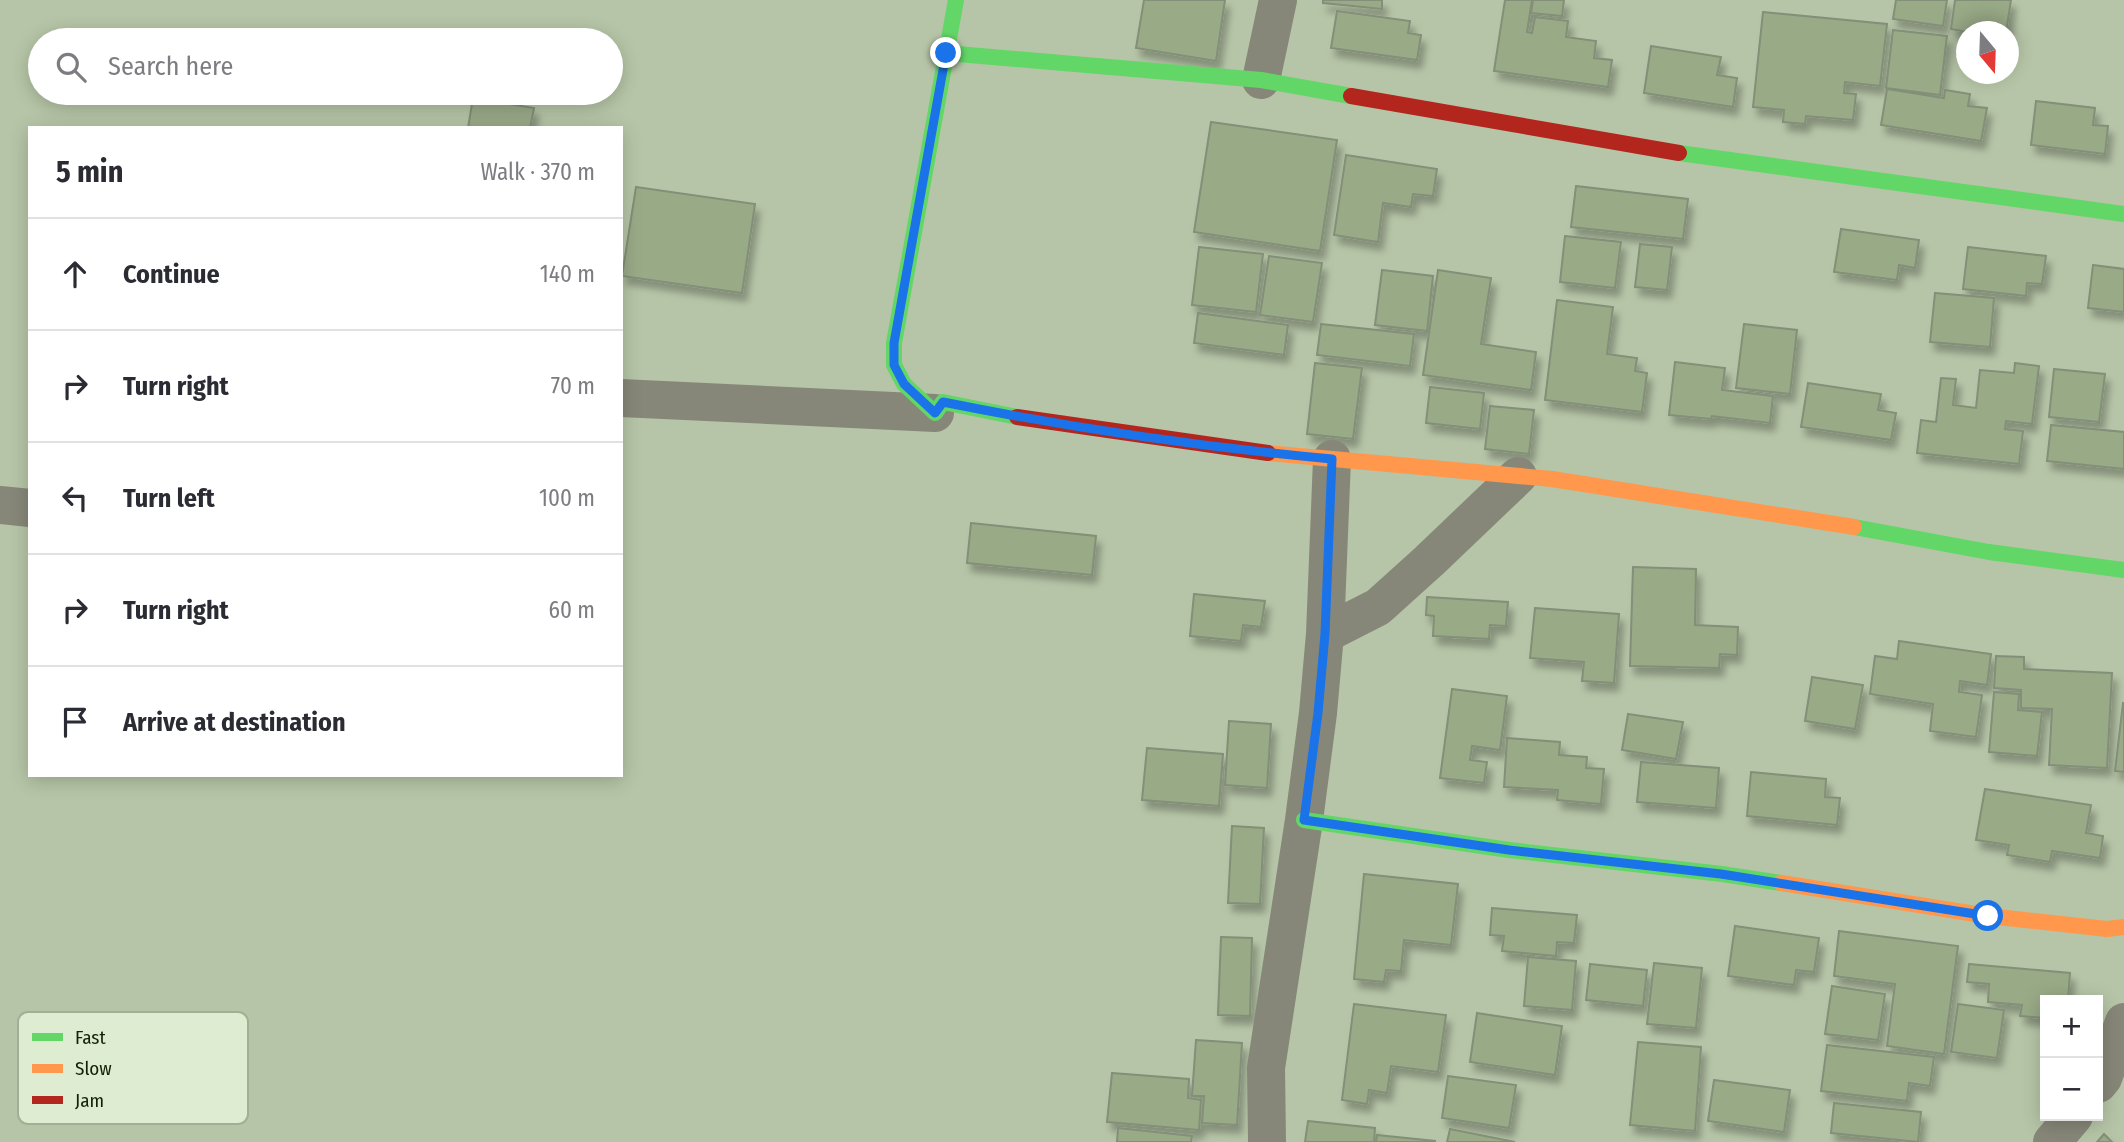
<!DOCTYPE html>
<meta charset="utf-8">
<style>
body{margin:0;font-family:"Fira Sans Condensed",sans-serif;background:#f7f7f7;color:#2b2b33}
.controls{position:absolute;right:21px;bottom:21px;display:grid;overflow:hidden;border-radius:0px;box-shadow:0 4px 18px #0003}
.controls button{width:63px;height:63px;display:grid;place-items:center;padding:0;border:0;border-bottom:2px solid #e1e1e2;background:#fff;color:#2b2b33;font:35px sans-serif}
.compass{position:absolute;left:1956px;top:21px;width:63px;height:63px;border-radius:50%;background:#fff;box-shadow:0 4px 18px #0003;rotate:161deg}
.stop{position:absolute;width:21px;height:21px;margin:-16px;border:5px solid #1a73e8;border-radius:50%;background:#fff}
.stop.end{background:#1a73e8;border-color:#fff;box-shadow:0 2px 7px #0008}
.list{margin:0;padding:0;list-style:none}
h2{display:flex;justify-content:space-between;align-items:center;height:91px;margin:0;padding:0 28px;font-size:30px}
h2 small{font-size:23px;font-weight:400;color:#7c7c81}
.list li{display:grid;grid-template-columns:46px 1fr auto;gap:21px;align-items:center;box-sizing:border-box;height:112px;padding:0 28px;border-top:2px solid #e1e1e2}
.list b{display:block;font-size:26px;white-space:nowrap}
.list em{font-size:23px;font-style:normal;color:#7c7c81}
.icon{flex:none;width:38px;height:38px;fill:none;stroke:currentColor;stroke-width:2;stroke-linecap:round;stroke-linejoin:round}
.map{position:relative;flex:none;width:2124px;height:1142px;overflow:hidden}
.search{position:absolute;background:#fff;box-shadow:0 4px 18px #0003;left:28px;top:28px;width:595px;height:77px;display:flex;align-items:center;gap:18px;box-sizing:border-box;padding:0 24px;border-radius:38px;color:#7c7c81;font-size:26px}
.panel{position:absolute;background:#fff;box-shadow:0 4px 18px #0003;left:28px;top:126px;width:595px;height:651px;border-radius:0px}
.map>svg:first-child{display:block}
.building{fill:#99aa87;stroke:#838f78;stroke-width:2;filter:url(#shadow)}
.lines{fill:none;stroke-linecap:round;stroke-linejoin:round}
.street{stroke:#878779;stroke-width:38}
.fast{stroke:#63d668;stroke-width:16}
.slow{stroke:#ff974d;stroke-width:16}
.jam{stroke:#b3261e;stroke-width:16}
.route{stroke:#1a73e8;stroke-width:9}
.key{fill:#deedd1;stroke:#a2af95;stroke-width:2}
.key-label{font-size:19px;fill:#151f09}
</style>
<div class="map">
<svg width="2124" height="1142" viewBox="0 0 2124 1142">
<defs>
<filter id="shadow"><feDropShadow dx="4.5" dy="8" stdDeviation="3.5" flood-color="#0004"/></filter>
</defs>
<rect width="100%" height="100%" fill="#b6c5a7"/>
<path class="building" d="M1144,0H1225L1216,61L1136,48Z
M1323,0H1382V9L1323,3Z
M1505,0H1532L1527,32L1532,33L1535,17L1568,21L1566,37L1596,41L1594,58L1612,60L1608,87L1494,71Z
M1533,0H1564L1562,16L1531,13Z
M1896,0H1947L1943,26L1893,19Z
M1955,0H2011L2006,32H1967L1951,29Z
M1337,11L1410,21L1408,33L1421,35L1417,60L1331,48Z
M1763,12L1887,24L1880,86L1845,82L1844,93L1856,94L1853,120L1806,116L1805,124L1783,122L1784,110L1753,107Z
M1893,30L1947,36L1940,95L1886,88Z
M1651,46L1721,57L1717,75L1737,78L1733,107L1644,93Z
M1887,89L1944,98L1945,90L1970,94L1968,106L1987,108L1981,141L1881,125Z
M473,98L534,108L530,128H468Z
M2036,101L2095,108L2093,125L2108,126L2105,154L2031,145Z
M1211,122L1337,140L1320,251L1194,232Z
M1346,155L1437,169L1433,196L1413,194L1411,207L1383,203L1378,242L1334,235Z
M1576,186L1688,199L1683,239L1571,227Z
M636,187L755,204L742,293L622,276Z
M1841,229L1919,240L1915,268L1899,265L1897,280L1834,272Z
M1565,236L1621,242L1615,288L1560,282Z
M1640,244L1672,247L1667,290L1635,287Z
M1199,247L1263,254L1256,312L1192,305Z
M1968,247L2046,256L2042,284L2027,283L2026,296L1963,289Z
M1269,256L1322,263L1313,322L1260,315Z
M2093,265L2124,269V312L2088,308Z
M1382,270L1433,276L1427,331L1375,325Z
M1438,270L1491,278L1481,344L1536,352L1531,390L1423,375Z
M1935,293L1994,298L1990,347L1930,342Z
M1557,300L1613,307L1607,354L1637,358L1635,371L1647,373L1642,412L1545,400Z
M1198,313L1288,325L1284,355L1194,343Z
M1321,324L1414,334L1410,366L1317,355Z
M1744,324L1797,330L1790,394L1736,388Z
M1675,362L1725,368L1722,390L1773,396L1770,423L1712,416L1711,419L1669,415Z
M1315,363L1362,368L1353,439L1307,434Z
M2015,363L2039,366L2032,424L2006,421L2005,429L2023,431L2019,464L1917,453L1921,420L1936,422L1941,378L1956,379L1953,405L1976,408L1980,370L2014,373Z
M2054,369L2105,374L2099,422L2049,417Z
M1808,383L1881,394L1878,410L1896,413L1891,440L1801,427Z
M1430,387L1484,393L1480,429L1426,423Z
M1490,406L1534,410L1529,454L1485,449Z
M2051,425L2124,432V469L2047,461Z
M971,523L1096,536L1092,575L967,563Z
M1633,567L1696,569L1695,625L1738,627L1737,655L1720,654L1719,668L1630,666Z
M1194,594L1265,601L1261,627L1243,625L1241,641L1190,636Z
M1427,597L1508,602L1506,626L1490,625L1489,639L1433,636L1434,616L1426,615Z
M1535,608L1619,614L1614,683L1582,681L1584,662L1530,658Z
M1899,641L1991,654L1987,685L1960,681L1959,692L1982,695L1976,737L1930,731L1933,704L1870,694L1875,656L1897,659Z
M1996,656L2024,657V669L2112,673L2107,768L2049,765L2052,709L2021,708V690L1994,688Z
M1812,677L1863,685L1855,729L1805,721Z
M1452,689L1507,696L1500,750L1472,746L1470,760L1487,762L1484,783L1440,778Z
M1994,692L2019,694L2018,710L2042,712L2037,756L1989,752Z
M2123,703H2124V772L2115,771Z
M1628,714L1683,722L1676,759L1622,750Z
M1229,721L1271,724L1267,788L1225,785Z
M1507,738L1560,742L1559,755L1587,757L1586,768L1604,769L1601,804L1557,800L1558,790L1504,787Z
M1147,748L1223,754L1219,806L1142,800Z
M1641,762L1719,768L1716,808L1637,802Z
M1751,772L1826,779L1825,797L1840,798L1837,825L1747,816Z
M1985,789L2091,805L2086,833L2103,836L2100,858L2052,851L2050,862L2007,855L2009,845L1976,840Z
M1232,826L1264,828L1260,904L1228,903Z
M1364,874L1458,884L1451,945L1404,940L1401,971L1386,970L1384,982L1354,979Z
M1492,908L1577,915L1574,943L1557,942L1556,956L1502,951L1504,936L1490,935Z
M1735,926L1819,938L1814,972L1796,970L1794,985L1728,976Z
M1839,931L1958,946L1944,1054L1887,1046L1895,984L1834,976Z
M1221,937L1252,938L1250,1016L1218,1015Z
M1528,957L1576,961L1572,1010L1524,1006Z
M1654,963L1702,968L1696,1028L1647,1024Z
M1590,964L1647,970L1643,1006L1586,1000Z
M1969,964L2070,973L2068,1000H2045V1018L2020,1016L2022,1005L1988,1002L1989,984L1967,982Z
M1832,986L1885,994L1878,1040L1825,1034Z
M1354,1004L1446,1015L1438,1072L1391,1066L1387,1093L1369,1090L1367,1104L1342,1100Z
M1958,1004L2004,1010L1997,1058L1951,1052Z
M1477,1013L1562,1026L1555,1075L1470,1062Z
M1196,1040L1242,1043L1237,1125L1202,1123L1204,1096H1192Z
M1638,1042L1701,1047L1695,1131L1630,1125Z
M1827,1045L1934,1057L1930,1086L1909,1083L1907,1101L1821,1091Z
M1112,1073L1189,1079L1188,1098L1201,1100L1199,1130L1107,1122Z
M1448,1076L1516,1085L1509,1128L1442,1118Z
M1714,1080L1790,1090L1784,1132L1708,1121Z
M1834,1103L1921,1112L1918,1142L1831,1133Z
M1308,1121L1375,1128L1374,1142H1305Z
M1118,1128L1192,1136L1191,1142H1117Z
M1450,1129L1515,1142H1447Z
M2104,1134L2112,1142H2097Z
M1377,1135L1435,1141V1142H1376Z"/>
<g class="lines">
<path class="street" d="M1261,80L1278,0
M621,398L935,413
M0,505L30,508
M1325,634L1378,607L1429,561L1518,476
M2098,1084L2103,1078L2124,1022
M1267,1142L1266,1068L1304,820L1318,713L1325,634L1332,459
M2052,1142L2074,1116"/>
<path class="fast" d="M956,0L894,343V365L904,384L935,413L943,402L1017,417
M946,53L1261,80L1351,96
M1679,153L2124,214
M1854,527L1989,552L2124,570
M1304,820L1509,850L1722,874L1781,883"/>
<path class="slow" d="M1268,453L1552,479L1854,527
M1781,883L1988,916L2107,929L2124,927"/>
<path class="jam" d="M1351,96L1679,153
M1017,417L1268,453"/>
</g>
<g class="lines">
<path class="route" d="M946,53L894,343V365L904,384L935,413L943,402C1072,428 1202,447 1332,459L1325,634L1318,713L1304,820L1509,850L1721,874L1988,916"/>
</g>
<rect x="18" y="1012" width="230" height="112" rx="10" class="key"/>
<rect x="32" y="1033" width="31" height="8" fill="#63d668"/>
<rect x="32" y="1064" width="31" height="9" fill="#ff974d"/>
<rect x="32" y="1096" width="31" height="8" fill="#b3261e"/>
<g class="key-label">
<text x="75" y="1044">Fast</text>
<text x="75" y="1075">Slow</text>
<text x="75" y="1107">Jam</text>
</g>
</svg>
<div class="controls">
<button>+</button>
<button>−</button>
</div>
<svg class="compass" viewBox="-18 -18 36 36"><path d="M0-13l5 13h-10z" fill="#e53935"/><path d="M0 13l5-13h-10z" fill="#7c7c81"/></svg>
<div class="stop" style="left:1988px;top:916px"></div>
<div class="stop end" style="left:946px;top:53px"></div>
<div class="search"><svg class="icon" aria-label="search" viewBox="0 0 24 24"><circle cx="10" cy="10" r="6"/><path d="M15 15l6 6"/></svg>Search here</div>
<section class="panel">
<h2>5 min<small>Walk · 370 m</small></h2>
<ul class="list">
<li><svg class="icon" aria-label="ahead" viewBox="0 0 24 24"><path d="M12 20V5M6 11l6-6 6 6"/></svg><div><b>Continue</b></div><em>140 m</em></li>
<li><svg class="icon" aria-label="right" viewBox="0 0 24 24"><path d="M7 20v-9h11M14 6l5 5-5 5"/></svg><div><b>Turn right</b></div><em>70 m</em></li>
<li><svg class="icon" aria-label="left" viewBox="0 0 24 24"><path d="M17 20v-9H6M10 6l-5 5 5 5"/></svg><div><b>Turn left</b></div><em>100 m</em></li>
<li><svg class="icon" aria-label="right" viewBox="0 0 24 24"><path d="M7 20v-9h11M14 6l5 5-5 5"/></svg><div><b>Turn right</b></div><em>60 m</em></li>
<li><svg class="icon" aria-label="arrive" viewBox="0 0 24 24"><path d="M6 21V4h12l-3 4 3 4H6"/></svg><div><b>Arrive at destination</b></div></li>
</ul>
</section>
</div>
